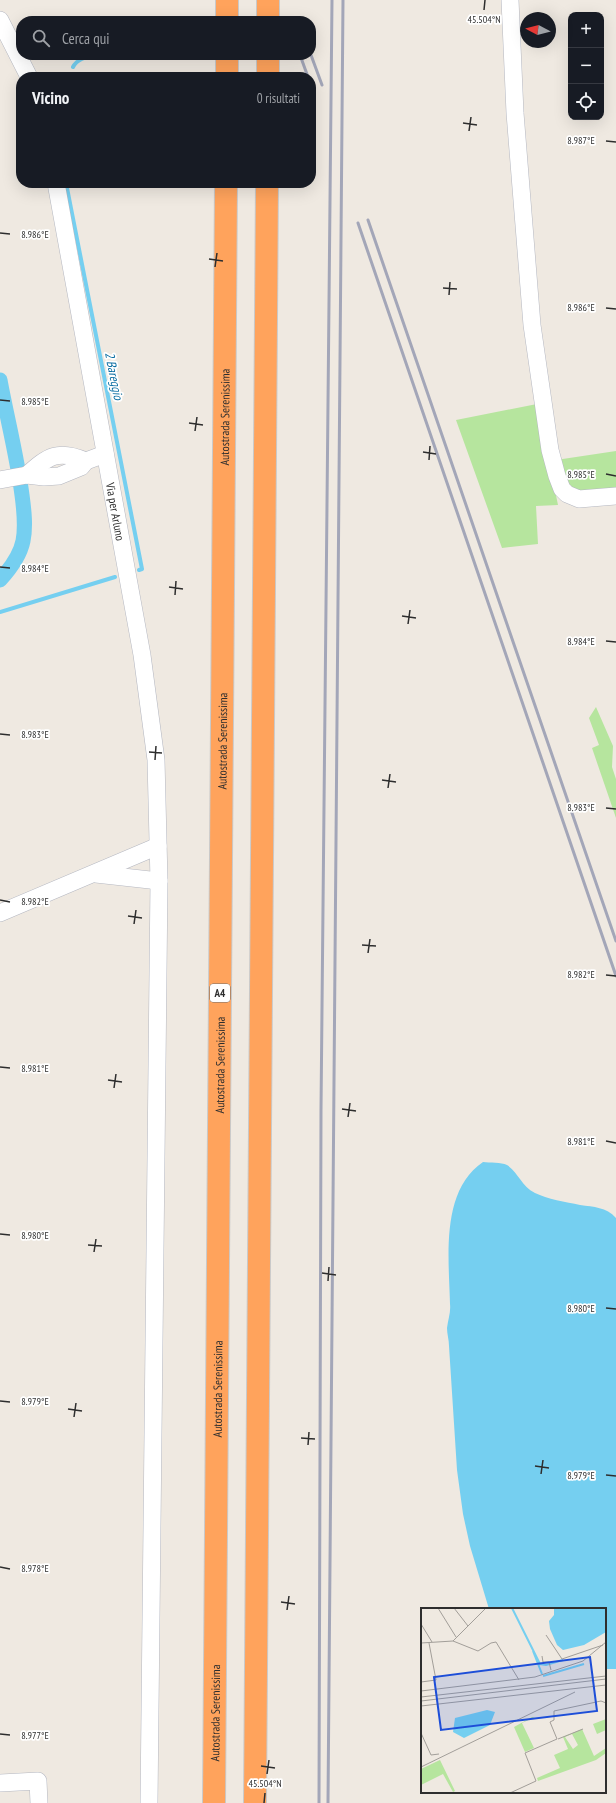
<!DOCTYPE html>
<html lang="it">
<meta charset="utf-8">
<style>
body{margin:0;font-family:"PT Sans Narrow",sans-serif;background:#242831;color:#f1f3f6}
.controls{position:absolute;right:12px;top:12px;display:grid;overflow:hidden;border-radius:8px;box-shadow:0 4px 16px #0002}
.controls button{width:36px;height:36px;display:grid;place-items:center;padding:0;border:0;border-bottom:1px solid #363941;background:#171b24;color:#f1f3f6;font:20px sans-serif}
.compass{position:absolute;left:520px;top:12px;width:36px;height:36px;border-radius:50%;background:#171b24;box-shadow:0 4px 16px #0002;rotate:277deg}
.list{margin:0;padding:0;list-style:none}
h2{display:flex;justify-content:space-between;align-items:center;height:52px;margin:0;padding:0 16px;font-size:17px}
h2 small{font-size:13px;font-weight:400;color:#9ea1a6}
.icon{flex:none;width:22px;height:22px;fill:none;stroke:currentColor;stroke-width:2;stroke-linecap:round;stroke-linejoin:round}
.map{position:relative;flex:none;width:616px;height:1803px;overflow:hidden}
.search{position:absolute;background:#171b24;box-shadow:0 4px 16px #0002;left:16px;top:16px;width:300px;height:44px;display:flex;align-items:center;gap:10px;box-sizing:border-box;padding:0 14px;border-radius:16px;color:#9ea1a6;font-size:15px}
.panel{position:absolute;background:#171b24;box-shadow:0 4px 16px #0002;left:16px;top:72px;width:300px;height:116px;border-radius:16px}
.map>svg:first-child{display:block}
.green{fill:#b6e59e}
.water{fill:#75cff0}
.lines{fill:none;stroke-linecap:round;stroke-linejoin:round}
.stream{stroke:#75cff0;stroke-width:4}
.canal{stroke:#75cff0;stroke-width:15}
.minor-casing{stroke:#b4b7c1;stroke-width:18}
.highway-casing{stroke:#c9c9c9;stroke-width:24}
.minor{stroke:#fff;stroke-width:17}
.highway{stroke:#ffa35c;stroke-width:22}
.rail{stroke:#a3a6b8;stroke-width:3}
.ticks{fill:none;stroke:#2e2e2e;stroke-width:1.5}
.labels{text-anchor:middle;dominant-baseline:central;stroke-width:3.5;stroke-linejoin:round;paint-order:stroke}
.shield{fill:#fff;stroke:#6d6d6d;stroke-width:1}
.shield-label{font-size:11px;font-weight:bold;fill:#2e2e2e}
.street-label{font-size:12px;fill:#2e2e2e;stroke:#fff}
.water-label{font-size:13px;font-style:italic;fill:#0d6fa3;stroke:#fff}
.inset-river{fill:none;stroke:#75cff0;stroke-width:2}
.inset-road{fill:none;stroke:#a29e99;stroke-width:1}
.view{fill:#1d4ed8;fill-opacity:0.15;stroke:#1d4ed8;stroke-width:2}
.inset-edge{fill:none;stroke:#2e2e2e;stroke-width:2}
.ticks-label{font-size:10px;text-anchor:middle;fill:#2e2e2e;stroke:#fff;stroke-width:3.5;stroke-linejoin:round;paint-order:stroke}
</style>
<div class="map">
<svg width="616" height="1803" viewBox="0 0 616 1803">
<rect width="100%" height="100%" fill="#efe9e1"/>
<path class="green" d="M537,404L558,505L536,506L538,544L502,548L456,420Z
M616,451V492L573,494L556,460Z
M596,707L613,746L612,767L616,779V818L592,748L599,745L589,718Z"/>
<path class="water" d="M483,1162C490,1163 501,1162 507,1165C519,1173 521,1186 535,1193C547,1199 566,1202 580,1205C594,1207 606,1207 616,1218V1669H605V1609H489L470,1546L463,1514L457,1470L449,1346C449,1340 447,1334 447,1328C448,1320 451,1312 450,1304C449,1259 440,1191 483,1162Z"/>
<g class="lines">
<path class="stream" d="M73,67C77,59 86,57 94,55
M66,183L142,569L139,570
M0,612L115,577"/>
<path class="canal" d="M0,380C7,418 17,456 22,495C24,510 26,526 23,541C20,556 10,569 0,580"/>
<defs>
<g id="minor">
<path d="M510,0L515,113L532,325L550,450L557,476L562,489L567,494L579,499L616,496"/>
<path d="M0,20L29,77"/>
<path id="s1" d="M56,183L142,655L156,760L159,881L149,1803"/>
<path d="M27,475C48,456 58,449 86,461"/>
<path d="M0,480L27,475L44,477L59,476L81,467L86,461L105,454"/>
<path d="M96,874L159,881"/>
<path d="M0,913L158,846"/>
<path d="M0,1783L38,1781L39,1803"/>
</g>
<g id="highway">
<path d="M227,21V0"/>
<path d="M268,21V0"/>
<path d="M227,77V55"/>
<path d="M268,77V55"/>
<path id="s2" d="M214,1803L226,183"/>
<path d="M255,1803L267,183"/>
</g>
</defs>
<use href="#minor" class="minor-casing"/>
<use href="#highway" class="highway-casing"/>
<use href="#minor" class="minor"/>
<use href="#highway" class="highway"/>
<path class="rail" d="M300,55L308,77
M311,55L322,85
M311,86L312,89
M368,220L616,941
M358,223L616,976
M319,1803L321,1110L332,0
M328,1803L343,0"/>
</g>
<path class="ticks" d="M484,10L485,0M463,123L477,125M469,131L471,117M606,141L616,142M0,233L10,234M209,259L223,261M215,267L217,253M443,288L457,289M449,295L450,282M606,308L616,309M0,400L10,401M189,423L203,425M195,431L197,417M423,452L436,454M429,460L430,446M606,474L616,476M0,567L10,568M169,587L183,589M175,595L176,581M402,616L416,618M408,624L410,610M606,641L616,642M0,734L10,735M149,752L162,753M155,760L156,746M382,780L396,782M388,788L390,774M606,808L616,809M0,900L10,902M128,916L142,918M134,924L136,910M362,945L376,946M368,953L370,939M606,975L616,976M0,1067L10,1068M108,1080L122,1082M114,1088L116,1074M342,1109L356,1111M348,1117L350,1103M606,1141L616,1143M0,1234L10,1235M88,1245L102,1246M94,1252L96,1239M322,1273L336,1275M328,1281L329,1267M606,1308L616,1309M0,1401L10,1402M68,1409L82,1411M74,1417L76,1403M301,1438L315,1439M308,1445L309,1432M535,1466L549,1468M541,1474L543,1460M606,1475L616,1476M0,1567L10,1569M281,1602L295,1604M287,1610L289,1596M0,1734L10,1735M261,1766L275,1768M267,1774L269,1760M264,1803L265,1793"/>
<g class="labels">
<rect class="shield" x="210" y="984" width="20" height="18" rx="3"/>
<g class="shield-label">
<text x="220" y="993">A4</text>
</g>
<g class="street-label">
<text stroke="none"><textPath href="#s2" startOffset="1386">Autostrada Serenissima</textPath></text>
<text stroke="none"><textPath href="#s1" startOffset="334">Via per Arluno</textPath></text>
<text stroke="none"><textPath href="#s2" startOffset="1062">Autostrada Serenissima</textPath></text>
<text stroke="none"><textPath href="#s2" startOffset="738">Autostrada Serenissima</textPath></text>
<text stroke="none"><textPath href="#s2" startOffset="414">Autostrada Serenissima</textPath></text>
<text stroke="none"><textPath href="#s2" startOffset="90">Autostrada Serenissima</textPath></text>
</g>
<g class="water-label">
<text transform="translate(114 376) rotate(79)">2 Bareggio</text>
</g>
</g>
<g transform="translate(421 1608)">
<rect width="185" height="185" fill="#efe9e1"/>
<path d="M111,109H114L101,115L113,140L104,144L93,119ZM185,111V122L176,126L172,116ZM161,121L173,148L185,140V145L175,152L117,173L116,170L139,160L133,147L147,141L142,129ZM151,126L157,137L152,141L144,129ZM19,152L34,183L32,184L22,166L0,177V161Z" fill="#b6e59e" fill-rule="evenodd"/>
<path d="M133,0H185V24L163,37L142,42L136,37L129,21L128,13L133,7ZM66,102L74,104L69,117L43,130L32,124L34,110Z" fill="#75cff0"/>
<path class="inset-river" d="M91,0L119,56L125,57L142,52M112,43L121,66M122,68L163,56"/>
<path class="inset-road" d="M17,0L35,29M33,0L47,18M0,16L11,34M125,27L141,51L182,37M32,33L65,0M0,35L32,33L57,43L70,35L75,34L98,72M121,48L122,54H128L130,62M0,74L15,72L8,35M0,83L114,69L162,53L185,34M0,89L185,68M0,93L185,71M0,98L185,77M0,125L10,147L18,146M137,131L162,121M0,159L154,84M89,185L115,173L104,145L136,131L129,114L133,112V103L180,93L185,95"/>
<path class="view" d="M169,49L176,103L20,122L13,69Z"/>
<rect width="185" height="185" class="inset-edge"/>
</g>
<g class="ticks-label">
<text x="484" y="23">45.504°N</text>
<text x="581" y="144">8.987°E</text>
<text x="35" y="238">8.986°E</text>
<text x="581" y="311">8.986°E</text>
<text x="35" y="405">8.985°E</text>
<text x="581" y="478">8.985°E</text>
<text x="35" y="572">8.984°E</text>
<text x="581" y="645">8.984°E</text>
<text x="35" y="738">8.983°E</text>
<text x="581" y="811">8.983°E</text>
<text x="35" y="905">8.982°E</text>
<text x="581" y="978">8.982°E</text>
<text x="35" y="1072">8.981°E</text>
<text x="581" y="1145">8.981°E</text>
<text x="35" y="1239">8.980°E</text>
<text x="581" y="1312">8.980°E</text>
<text x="35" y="1405">8.979°E</text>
<text x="581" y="1479">8.979°E</text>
<text x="35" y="1572">8.978°E</text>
<text x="35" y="1739">8.977°E</text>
<text x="265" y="1787">45.504°N</text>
</g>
</svg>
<div class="controls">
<button>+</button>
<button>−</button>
<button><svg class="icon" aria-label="locate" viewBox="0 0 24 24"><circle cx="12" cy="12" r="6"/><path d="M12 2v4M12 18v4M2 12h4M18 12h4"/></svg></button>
</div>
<svg class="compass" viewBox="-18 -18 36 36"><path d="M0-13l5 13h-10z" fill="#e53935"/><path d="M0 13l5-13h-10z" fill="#9ea1a6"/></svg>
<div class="search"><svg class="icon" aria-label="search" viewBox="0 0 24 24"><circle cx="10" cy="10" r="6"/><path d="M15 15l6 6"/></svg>Cerca qui</div>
<section class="panel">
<h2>Vicino<small>0 risultati</small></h2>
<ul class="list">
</ul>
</section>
</div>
